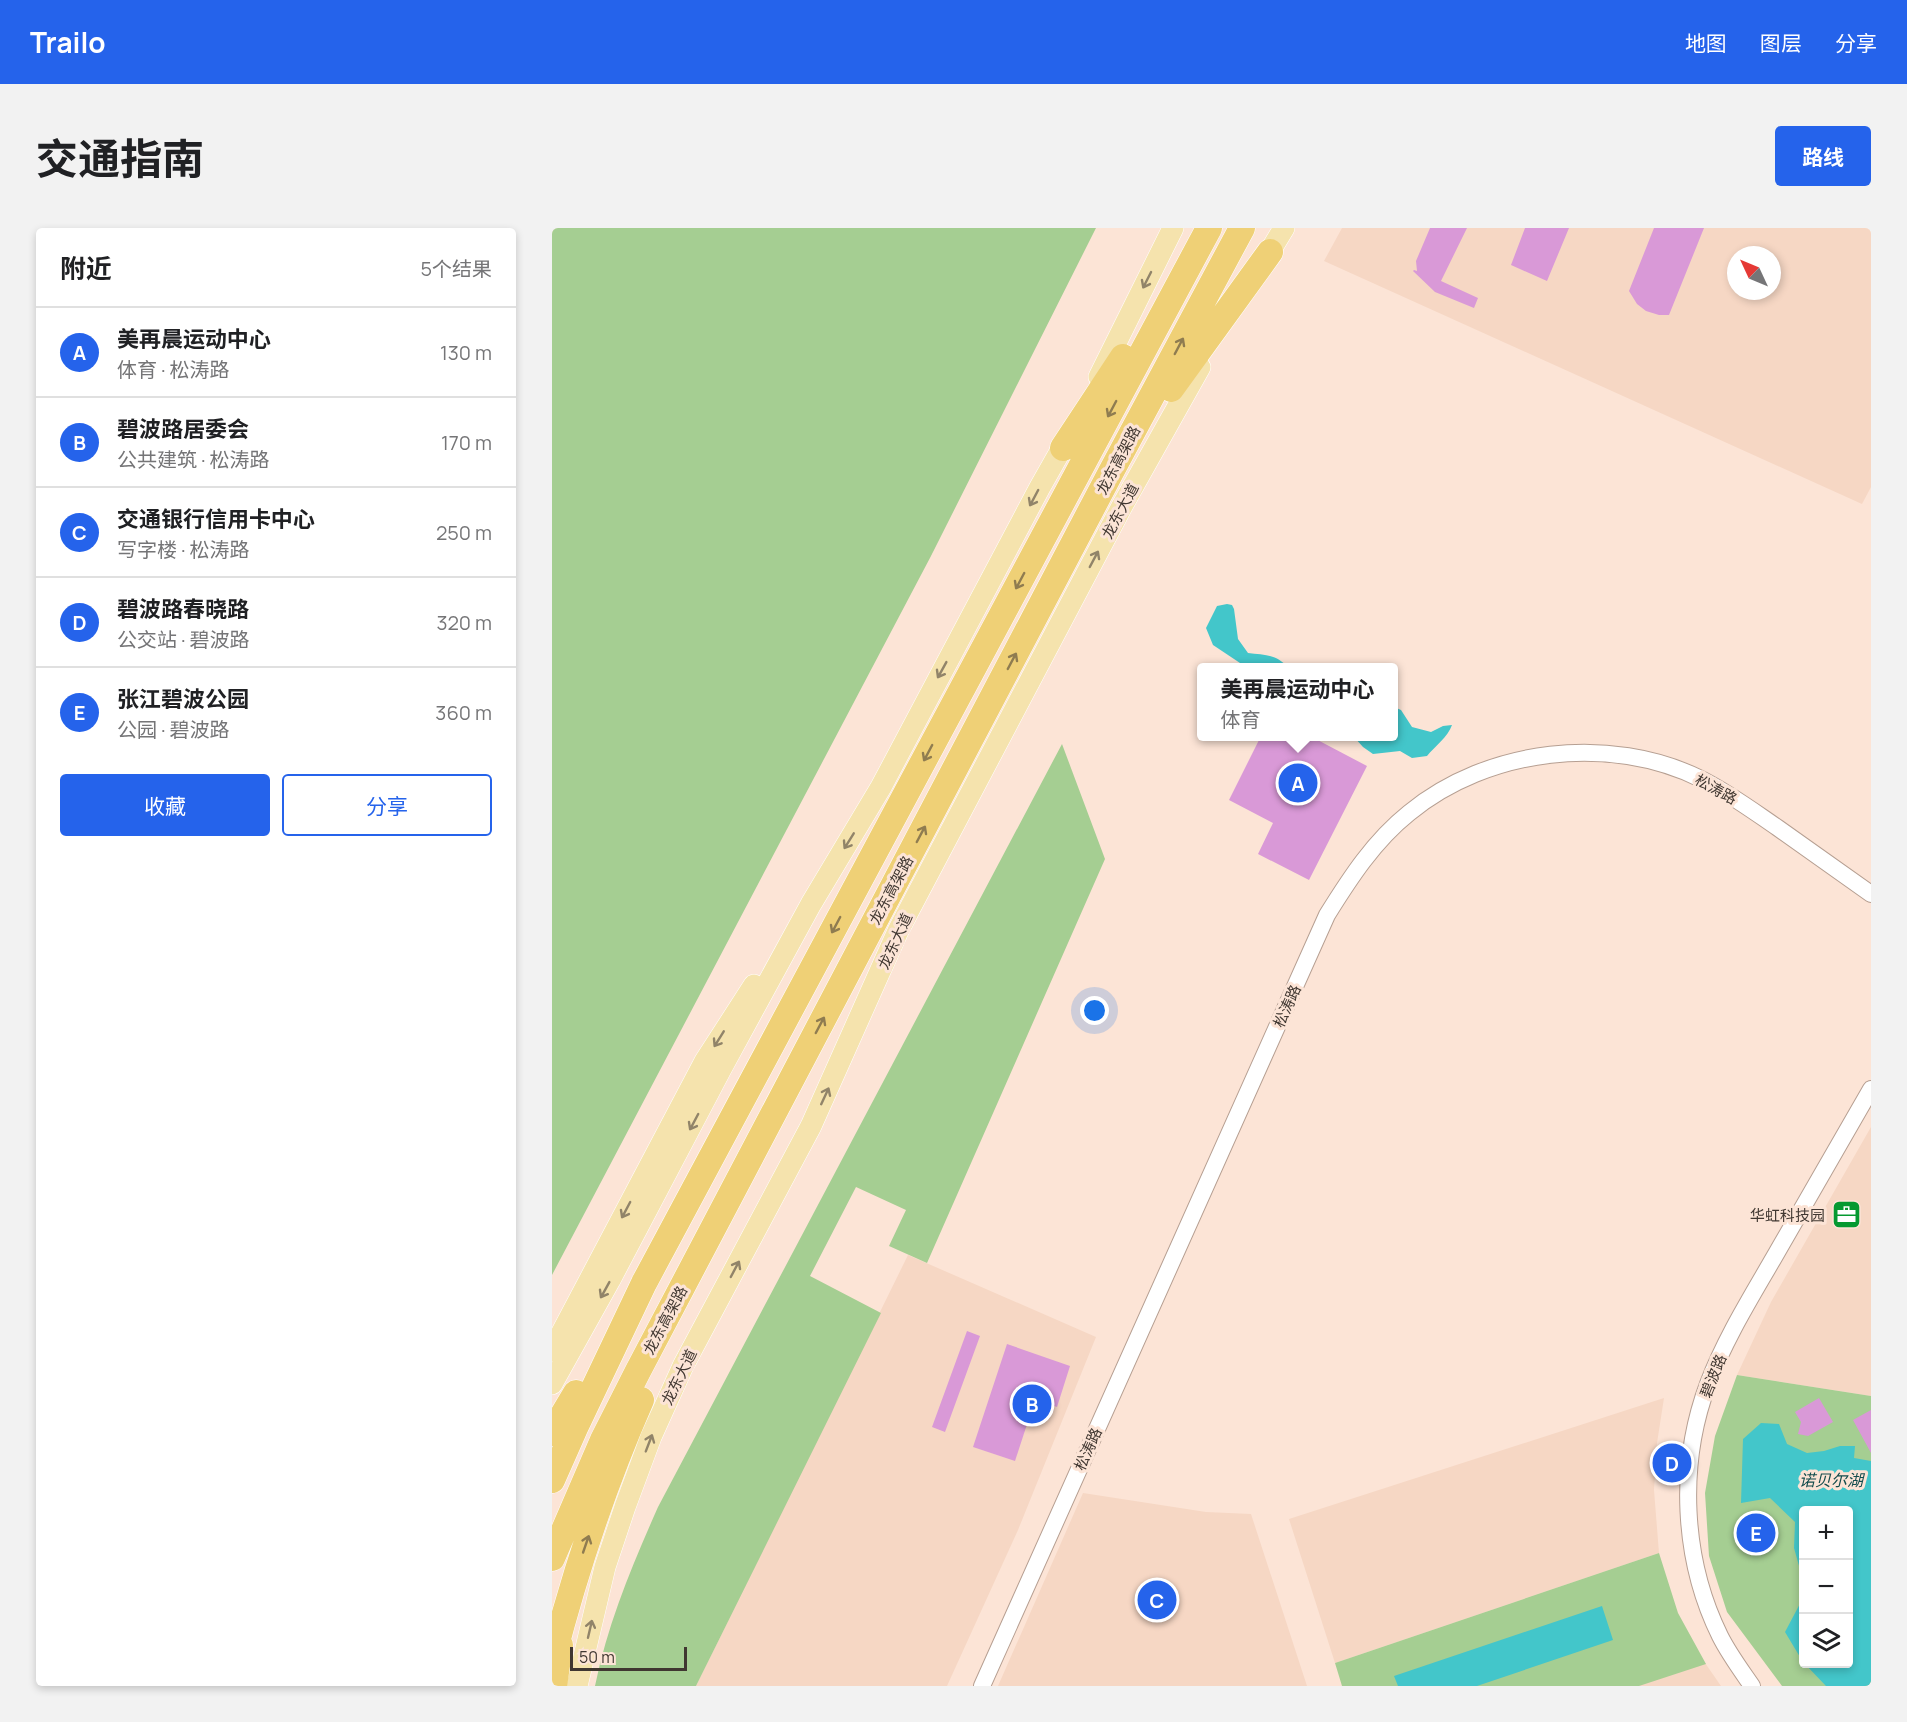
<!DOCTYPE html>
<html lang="zh">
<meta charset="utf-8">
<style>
body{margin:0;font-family:Manrope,"Noto Sans SC",sans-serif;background:#f2f2f2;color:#202124}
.controls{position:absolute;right:18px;bottom:18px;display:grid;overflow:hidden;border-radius:6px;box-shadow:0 3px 9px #0003}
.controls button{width:54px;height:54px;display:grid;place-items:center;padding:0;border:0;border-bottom:2px solid #e0e0e0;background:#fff;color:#202124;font:30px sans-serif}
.compass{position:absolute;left:1175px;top:18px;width:54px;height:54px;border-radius:50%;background:#fff;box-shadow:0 3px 9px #0003;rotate:314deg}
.scale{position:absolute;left:18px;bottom:15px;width:117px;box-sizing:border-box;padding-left:6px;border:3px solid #403731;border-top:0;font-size:16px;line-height:21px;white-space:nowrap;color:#403731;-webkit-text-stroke:4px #fce4d6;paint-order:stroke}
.you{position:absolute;left:543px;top:783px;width:21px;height:21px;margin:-15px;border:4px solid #fff;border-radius:50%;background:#1a73e8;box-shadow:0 0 0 9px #1a73e833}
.badge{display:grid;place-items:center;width:39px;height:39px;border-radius:50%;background:#2563eb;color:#fff;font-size:20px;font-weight:700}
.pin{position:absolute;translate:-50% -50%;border:3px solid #fff;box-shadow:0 2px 6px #0006}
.popup{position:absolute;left:645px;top:435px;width:201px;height:78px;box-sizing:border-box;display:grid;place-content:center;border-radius:6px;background:#fff;filter:drop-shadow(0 2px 4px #0005);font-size:20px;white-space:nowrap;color:#757577}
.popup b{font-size:22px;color:#202124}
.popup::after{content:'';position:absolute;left:50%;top:100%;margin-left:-12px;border:12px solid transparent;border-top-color:#fff}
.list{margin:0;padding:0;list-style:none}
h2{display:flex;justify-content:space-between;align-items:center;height:78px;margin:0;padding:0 24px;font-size:26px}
h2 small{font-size:20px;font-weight:400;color:#757577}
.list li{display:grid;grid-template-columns:39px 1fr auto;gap:18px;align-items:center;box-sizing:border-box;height:90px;padding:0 24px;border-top:2px solid #e0e0e0}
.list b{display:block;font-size:22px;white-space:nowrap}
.list p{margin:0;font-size:20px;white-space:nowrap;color:#757577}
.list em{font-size:20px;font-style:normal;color:#757577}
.actions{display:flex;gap:12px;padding:18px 24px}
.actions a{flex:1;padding:14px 0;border:2px solid #2563eb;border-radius:6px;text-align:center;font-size:21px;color:#2563eb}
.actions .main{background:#2563eb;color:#fff}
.icon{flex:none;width:33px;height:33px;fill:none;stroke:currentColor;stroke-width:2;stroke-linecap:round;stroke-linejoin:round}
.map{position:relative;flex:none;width:1319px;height:1458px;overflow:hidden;border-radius:6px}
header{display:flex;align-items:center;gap:36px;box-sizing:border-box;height:84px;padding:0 30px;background:#2563eb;color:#fff}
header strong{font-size:28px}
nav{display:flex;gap:33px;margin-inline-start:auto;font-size:21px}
.intro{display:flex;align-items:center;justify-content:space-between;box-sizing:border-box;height:144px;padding:0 36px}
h1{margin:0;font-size:42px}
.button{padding:15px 27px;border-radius:6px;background:#2563eb;color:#fff;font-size:21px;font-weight:700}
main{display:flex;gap:36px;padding:0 36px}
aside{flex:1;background:#fff;border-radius:6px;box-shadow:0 3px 9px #0003}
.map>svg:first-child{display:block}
.built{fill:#f6d7c4;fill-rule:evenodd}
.green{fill:#a5ce92;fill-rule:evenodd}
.water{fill:#43c6ca}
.building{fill:#d999d7}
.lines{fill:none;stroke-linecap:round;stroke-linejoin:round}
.minor-casing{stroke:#b69f92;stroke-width:18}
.major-casing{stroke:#fff;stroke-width:22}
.highway-casing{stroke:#fff;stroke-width:27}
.minor{stroke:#fff;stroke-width:16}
.major{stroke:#f5e3ad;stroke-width:21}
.highway{stroke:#efd076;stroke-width:26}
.oneway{stroke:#918469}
.oneway2{stroke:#8f7c50}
.labels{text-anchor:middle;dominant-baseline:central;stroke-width:6;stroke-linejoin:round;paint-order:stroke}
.street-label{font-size:15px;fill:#403731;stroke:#fce4d6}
.poi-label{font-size:15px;fill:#403731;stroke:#fce4d6;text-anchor:end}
.water-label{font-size:16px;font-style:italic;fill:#134c4d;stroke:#fce4d6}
</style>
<header>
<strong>Trailo</strong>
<nav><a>地图</a><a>图层</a><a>分享</a></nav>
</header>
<div class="intro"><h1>交通指南</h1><a class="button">路线</a></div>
<main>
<aside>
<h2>附近<small>5个结果</small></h2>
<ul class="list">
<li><span class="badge">A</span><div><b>美再晨运动中心</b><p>体育 · 松涛路</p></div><em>130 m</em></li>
<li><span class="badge">B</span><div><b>碧波路居委会</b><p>公共建筑 · 松涛路</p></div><em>170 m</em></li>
<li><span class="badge">C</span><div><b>交通银行信用卡中心</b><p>写字楼 · 松涛路</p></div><em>250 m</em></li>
<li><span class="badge">D</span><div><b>碧波路春晓路</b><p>公交站 · 碧波路</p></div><em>320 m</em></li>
<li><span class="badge">E</span><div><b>张江碧波公园</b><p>公园 · 碧波路</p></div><em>360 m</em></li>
</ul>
<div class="actions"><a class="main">收藏</a><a>分享</a></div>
</aside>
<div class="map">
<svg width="1319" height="1458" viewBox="0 0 1319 1458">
<rect width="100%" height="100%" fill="#fce4d6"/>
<path class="built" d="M790,0H1319V259L1310,276L772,33ZM1184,27H1220V63H1184Z
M1319,899V1168L1185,1147L1219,1074Z
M356,1027L544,1109L466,1302L395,1458H144Z
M1112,1170L1105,1215L1102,1262L1107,1325L783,1435L737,1291Z
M531,1265L654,1284L699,1286L755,1458H446Z
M1151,1432L1169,1458H1075Z"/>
<path class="green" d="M0,0H544L379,328L0,1047Z
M510,516L553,631L375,1035L337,1018L354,982L304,959L258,1048L329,1085L144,1458H43C56,1394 80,1338 106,1279Z
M1185,1147L1319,1168V1458H1230L1175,1384L1157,1328L1153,1265L1163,1208ZM1252,1282H1296V1436H1252Z
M1107,1325L1126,1385L1154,1436L1087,1458H790L783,1435Z"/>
<path class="water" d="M675,376L680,377L682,381L686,411L696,425C711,427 725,426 735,439H691L688,435L661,417L654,400L665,378Z
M842,479L849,482L860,499L879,504L891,498L900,497C896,509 883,518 875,528L860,530L848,523L821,526L811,519L802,509L842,508Z
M1209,1195L1227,1196L1235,1216L1255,1225L1272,1223L1288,1218H1303L1302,1230L1319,1233V1458H1274L1253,1436H1296V1282H1252L1251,1352L1242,1320L1243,1294L1218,1270L1189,1275L1191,1211Z
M1251,1370V1434L1233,1404Z
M1050,1378L1061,1412L925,1458H846L842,1448Z"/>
<path class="building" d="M878,0H915L889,53L926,70L922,80L883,64L861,43L862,42L865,43L864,33Z
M973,0H1017L995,53L959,37Z
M1102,0H1152L1117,87H1107L1094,83L1085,76L1077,63Z
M709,508H758L815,538L757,652L706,626L721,595L677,572Z
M415,1103L428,1108L393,1204L380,1199Z
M455,1116L518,1138L505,1179L494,1175L479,1184L463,1233L421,1219Z
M1267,1170L1281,1194L1256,1208L1246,1206L1249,1194L1243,1184Z
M1319,1182V1225L1301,1192Z"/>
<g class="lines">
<defs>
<path id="minor" d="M430,1458L775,687C798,650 822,613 857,585C936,520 1058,506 1149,551C1177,565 1201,583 1226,600C1257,622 1288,644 1319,666
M1200,1458C1189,1442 1177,1426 1168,1408C1130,1331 1126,1236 1156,1156C1174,1108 1203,1063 1228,1019C1258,966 1289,914 1319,861"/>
<path id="major" d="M709,38L732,0
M547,149L621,0
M0,1123L153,833L202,757
M0,1156L58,1052L169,841L259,676L329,559L488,259L518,206
M25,1458L53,1339L73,1279L99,1209L131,1138L259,898L346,703L569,280L648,139"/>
<path id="highway" d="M619,161L718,24
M511,220L571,129
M0,1205L24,1165
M0,1252L23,1200L92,1055L657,0
M0,1330L51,1212L86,1143L559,244L690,0
M0,1433C23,1344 52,1256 89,1172
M2,1458L8,1417"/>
</defs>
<use href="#minor" class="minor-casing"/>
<use href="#major" class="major-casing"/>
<use href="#highway" class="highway-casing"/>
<use href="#minor" class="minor"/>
<use href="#major" class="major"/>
<use href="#highway" class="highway"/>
</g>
<defs><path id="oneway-shaft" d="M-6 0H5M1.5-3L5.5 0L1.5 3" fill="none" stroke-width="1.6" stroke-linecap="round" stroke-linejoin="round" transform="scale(1.5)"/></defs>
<g class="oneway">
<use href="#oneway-shaft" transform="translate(595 52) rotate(117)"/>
<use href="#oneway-shaft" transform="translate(482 270) rotate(118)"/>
<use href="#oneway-shaft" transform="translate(542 331) rotate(-62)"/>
<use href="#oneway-shaft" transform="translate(390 442) rotate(119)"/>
<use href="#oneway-shaft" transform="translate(297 613) rotate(122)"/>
<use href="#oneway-shaft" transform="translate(167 811) rotate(122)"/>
<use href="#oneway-shaft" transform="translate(273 868) rotate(-65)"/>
<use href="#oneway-shaft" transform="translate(142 894) rotate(118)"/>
<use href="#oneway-shaft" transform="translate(74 982) rotate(118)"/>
<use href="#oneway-shaft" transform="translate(183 1041) rotate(-62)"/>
<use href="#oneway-shaft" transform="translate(53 1062) rotate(119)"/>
<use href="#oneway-shaft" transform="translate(97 1215) rotate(-69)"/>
<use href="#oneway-shaft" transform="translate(38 1401) rotate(-77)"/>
</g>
<g class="oneway2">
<use href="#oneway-shaft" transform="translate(627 118) rotate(-62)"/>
<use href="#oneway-shaft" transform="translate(560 181) rotate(118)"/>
<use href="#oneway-shaft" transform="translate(468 353) rotate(118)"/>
<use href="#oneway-shaft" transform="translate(460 433) rotate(-62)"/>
<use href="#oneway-shaft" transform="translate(376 525) rotate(118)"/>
<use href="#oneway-shaft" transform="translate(369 606) rotate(-62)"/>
<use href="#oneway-shaft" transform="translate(284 697) rotate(118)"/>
<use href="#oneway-shaft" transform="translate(268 797) rotate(-62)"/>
<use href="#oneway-shaft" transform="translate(34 1316) rotate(-71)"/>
</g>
<defs>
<symbol id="office-square" viewBox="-11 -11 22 22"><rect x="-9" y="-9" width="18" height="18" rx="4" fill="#059931" stroke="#fce4d6"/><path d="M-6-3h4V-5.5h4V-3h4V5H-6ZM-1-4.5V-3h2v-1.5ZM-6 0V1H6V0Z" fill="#fff"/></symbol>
</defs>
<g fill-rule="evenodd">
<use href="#office-square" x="1278" y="970" width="33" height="33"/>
</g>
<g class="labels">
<g class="street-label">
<text transform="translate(566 232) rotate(-62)">龙东高架路</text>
<text transform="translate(568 283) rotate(-62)">龙东大道</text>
<text transform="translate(1164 561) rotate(29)">松涛路</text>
<text transform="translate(339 662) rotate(-62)">龙东高架路</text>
<text transform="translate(343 713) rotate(-65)">龙东大道</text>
<text transform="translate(735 778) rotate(-66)">松涛路</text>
<text transform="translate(113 1092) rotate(-62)">龙东高架路</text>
<text transform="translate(1161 1148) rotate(-68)">碧波路</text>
<text transform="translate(127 1149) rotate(-64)">龙东大道</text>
<text transform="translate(536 1221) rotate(-66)">松涛路</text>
</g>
<g class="poi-label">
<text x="1273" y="987">华虹科技园</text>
</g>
<g class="water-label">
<text x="1279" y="1252">诺贝尔湖</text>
</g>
</g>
</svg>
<div class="controls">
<button>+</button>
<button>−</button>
<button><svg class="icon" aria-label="layers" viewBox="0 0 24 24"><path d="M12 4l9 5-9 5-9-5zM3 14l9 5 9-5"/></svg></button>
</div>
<svg class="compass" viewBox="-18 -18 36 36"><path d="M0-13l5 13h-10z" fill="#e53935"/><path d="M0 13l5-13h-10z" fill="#757577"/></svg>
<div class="scale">50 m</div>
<div class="you"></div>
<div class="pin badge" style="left:746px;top:555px">A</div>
<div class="popup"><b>美再晨运动中心</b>体育</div>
<div class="pin badge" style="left:480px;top:1176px">B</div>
<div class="pin badge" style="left:605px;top:1372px">C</div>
<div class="pin badge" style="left:1120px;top:1235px">D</div>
<div class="pin badge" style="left:1204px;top:1305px">E</div>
</div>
</main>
